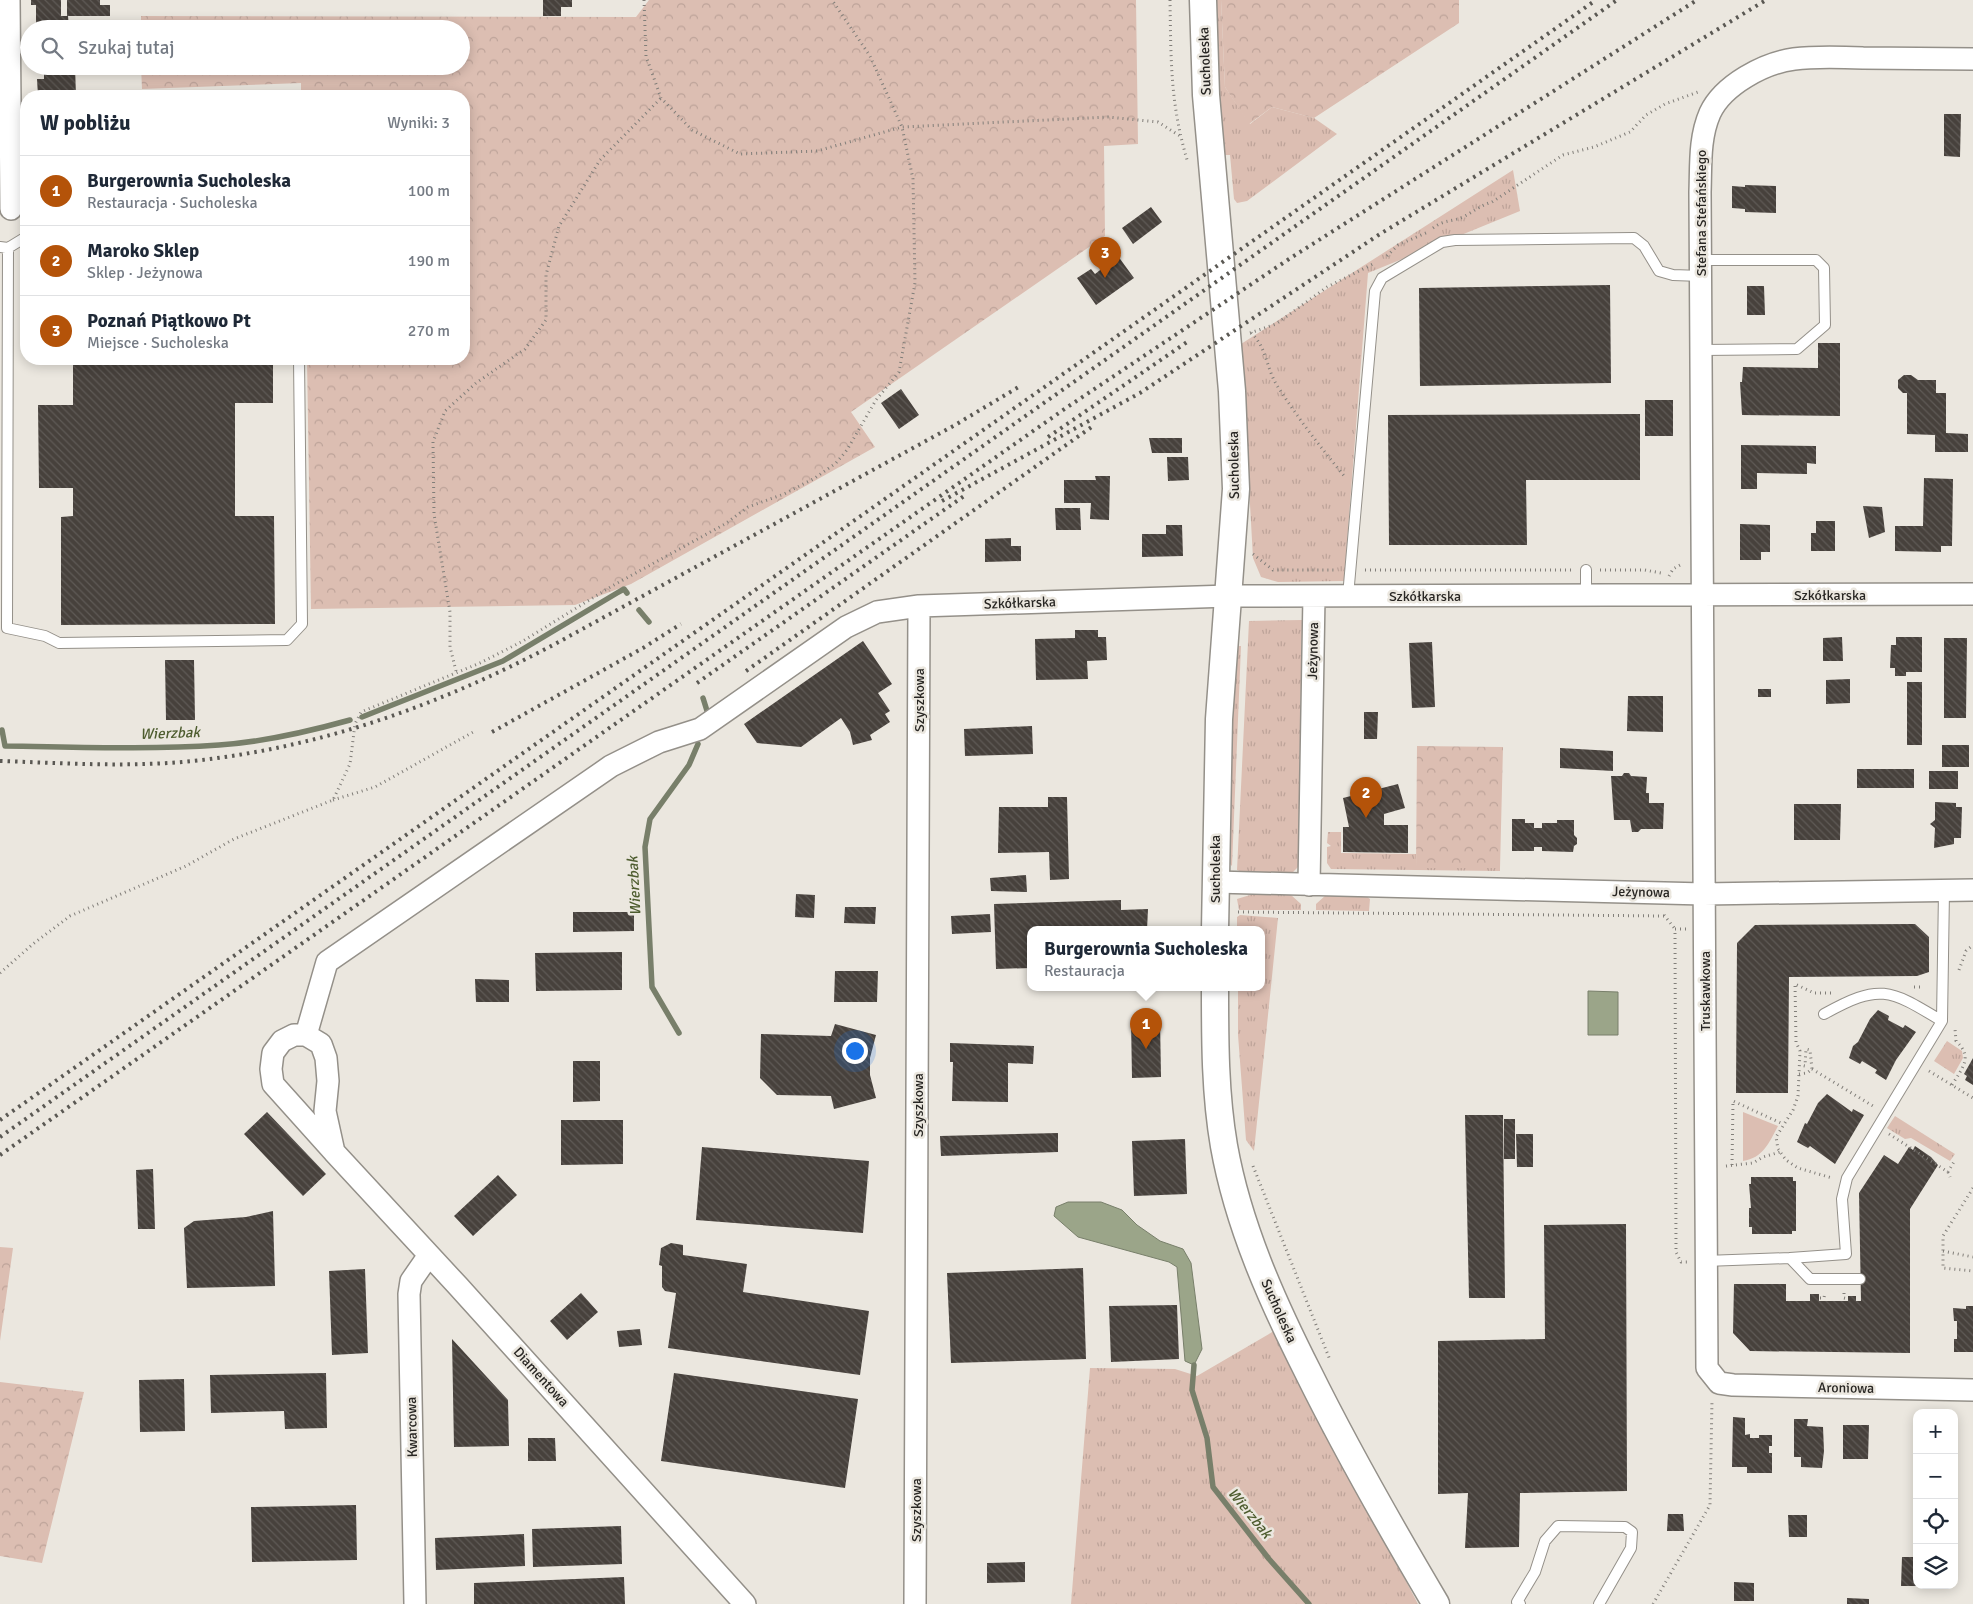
<!DOCTYPE html>
<html lang="pl">
<meta charset="utf-8">
<style>
body{margin:0;font-family:Signika,sans-serif;background:#f6f6f7;color:#1f2937}
.controls{position:absolute;right:15px;bottom:15px;display:grid;overflow:hidden;border-radius:10px;box-shadow:0 2px 12px #0003}
.controls button{width:45px;height:45px;display:grid;place-items:center;padding:0;border:0;border-bottom:1px solid #e0e1e3;background:#fff;color:#1f2937;font:25px sans-serif}
.you{position:absolute;left:854px;top:1050px;width:18px;height:18px;margin:-12px;border:4px solid #fff;border-radius:50%;background:#1a73e8;box-shadow:0 0 0 8px #1a73e833}
.badge{display:grid;place-items:center;width:32px;height:32px;border-radius:50%;background:#b45309;color:#fff;font-size:16px;font-weight:700}
.pin{position:absolute;translate:-50% -41px;filter:drop-shadow(0 1px 2px #0008)}
.pin::after{content:'';position:absolute;top:26px;width:18px;height:15px;background:inherit;clip-path:polygon(0 0,100% 0,50% 100%)}
.popup{position:absolute;left:1027px;top:926px;width:238px;height:65px;box-sizing:border-box;display:grid;place-content:center;border-radius:10px;background:#fff;filter:drop-shadow(0 1px 4px #0005);font-size:16px;white-space:nowrap;color:#747a83}
.popup b{font-size:19px;color:#1f2937}
.popup::after{content:'';position:absolute;left:50%;top:100%;margin-left:-10px;border:10px solid transparent;border-top-color:#fff}
.list{margin:0;padding:0;list-style:none}
h2{display:flex;justify-content:space-between;align-items:center;height:65px;margin:0;padding:0 20px;font-size:21px}
h2 small{font-size:16px;font-weight:400;color:#747a83}
.list li{display:grid;grid-template-columns:32px 1fr auto;gap:15px;align-items:center;box-sizing:border-box;height:70px;padding:0 20px;border-top:1px solid #e0e1e3}
.list b{display:block;font-size:19px;white-space:nowrap}
.list p{margin:0;font-size:16px;white-space:nowrap;color:#747a83}
.list em{font-size:16px;font-style:normal;color:#747a83}
.icon{flex:none;width:28px;height:28px;fill:none;stroke:currentColor;stroke-width:2;stroke-linecap:round;stroke-linejoin:round}
.map{position:relative;flex:none;width:1973px;height:1604px;overflow:hidden}
.search{position:absolute;background:#fff;box-shadow:0 2px 12px #0003;left:20px;top:20px;width:450px;height:55px;display:flex;align-items:center;gap:12px;box-sizing:border-box;padding:0 18px;border-radius:28px;color:#747a83;font-size:19px}
.panel{position:absolute;background:#fff;box-shadow:0 2px 12px #0003;left:20px;top:90px;width:450px;height:275px;border-radius:20px}
.map>svg:first-child{display:block}
.grass{fill:url(#grass-tufts)}
.forest{fill:url(#forest-crowns)}
.park{fill:#dcbeb2}
.water{fill:#9ba589;stroke:#787f6a}
.lines{fill:none;stroke-linecap:round;stroke-linejoin:round}
.stream{stroke:#787f6a;stroke-width:5.5}
.building{fill:url(#building-back-hatch)}
.service-casing{stroke:#949089;stroke-width:12}
.minor-casing{stroke:#949089;stroke-width:24}
.tertiary-casing{stroke:#949089;stroke-width:29}
.path{stroke:#817e79;stroke-width:3;stroke-dasharray:1 4;stroke-linecap:butt}
.service{stroke:#fff;stroke-width:10}
.minor{stroke:#fff;stroke-width:21}
.tertiary{stroke:#fff;stroke-width:26}
.rail{stroke:#5a5853;stroke-width:4;stroke-dasharray:2.5 5;stroke-linecap:butt}
.labels{text-anchor:middle;dominant-baseline:central;stroke-width:5;stroke-linejoin:round;paint-order:stroke}
.street-label{font-size:14px;fill:#282623;stroke:#ebe7df}
.water-label{font-size:15px;font-style:italic;fill:#4d5c2e;stroke:#ebe7df}
</style>
<div class="map">
<svg width="1973" height="1604" viewBox="0 0 1973 1604">
<defs>
<pattern id="grass-tufts" width="24" height="20" patternUnits="userSpaceOnUse" patternTransform="scale(1.25)"><rect width="24" height="20" fill="#dcbeb2"/><path d="M3 7l-1-3M5 7V3M7 7l1-3M15 17l-1-3M17 17v-4M19 17l1-3" fill="none" stroke="#bda399"/></pattern>
<pattern id="forest-crowns" width="20" height="18" patternUnits="userSpaceOnUse" patternTransform="scale(1.25)"><rect width="20" height="18" fill="#dcbeb2"/><path d="M2 6a3 3 0 1 1 6 0M12 15a3 3 0 1 1 6 0" fill="none" stroke="#bda399"/></pattern>
<pattern id="building-back-hatch" width="6" height="6" patternUnits="userSpaceOnUse" patternTransform="scale(1.25)"><rect width="6" height="6" fill="#47413c"/><path d="M-1 5l2 2M0 0l6 6M5-1l2 2" fill="none" stroke="#5f5a56"/></pattern>
</defs>
<rect width="100%" height="100%" fill="#ebe7df"/>
<path class="grass" d="M1213,0H1221L1225,87L1250,124L1272,107L1314,118L1337,134L1247,201L1237,203L1234,199L1230,155H1222Z
M1513,170L1520,211L1368,273L1344,581L1278,582L1261,577L1253,558L1241,344Z
M1302,620L1298,867L1291,874L1249,875L1237,870L1249,621Z
M1235,646H1241L1232,866L1227,861Z
M1328,832H1341V853L1416,854V868H1500V871L1331,869L1327,863V847L1331,846L1327,843Z
M1250,895H1291L1301,904V910H1239L1237,899Z
M1326,895L1366,896L1370,899L1369,911L1316,910V904Z
M1240,915L1278,918L1254,1151L1246,1140L1238,1035V988H1261V930H1237V917Z
M1947,1041L1962,1051L1963,1058L1954,1074L1934,1061Z
M1895,1116L1955,1154L1950,1161L1911,1138L1905,1139L1887,1128Z
M1274,1331L1418,1604H1071L1090,1368L1175,1369L1197,1376Z"/>
<path class="forest" d="M649,0H1136L1138,144L1104,146L1105,236L851,412L875,447L631,584L575,605L311,609L307,359H464V96H301V83L142,89L141,66H461V29H141V16L636,17Z
M1221,0H1459V23L1314,118L1272,107L1249,124L1225,87Z
M1417,746L1503,747L1500,868H1416Z
M0,1247L13,1248L0,1341Z
M0,1382L84,1392L42,1563L0,1556Z"/>
<path class="park" d="M1743,1112L1778,1126C1769,1143 1763,1158 1743,1161Z"/>
<path class="water" d="M1588,991L1618,992V1035H1588Z
M1068,1202H1101L1122,1210L1137,1225L1160,1241L1183,1249L1191,1263L1202,1349L1194,1365L1185,1361L1177,1267L1169,1262L1078,1237L1054,1216L1056,1207Z"/>
<g class="lines">
<path class="stream" d="M639,610L649,622
M703,698L708,714
M362,717L503,661L617,593L624,589L627,593
M2,730L5,746C76,747 148,750 219,745C264,742 307,732 350,720
M679,1033L652,987L645,847L650,819L689,765L698,744
M1194,1365L1192,1390L1207,1438L1213,1487L1269,1559L1309,1604"/>
</g>
<path class="building" d="M31,0H61V16H68L69,29H36V5H31Z
M67,0H100V5H110V16H67Z
M543,0H572V7H561V16H543Z
M44,66H75L76,96H38L37,79H44Z
M1944,114H1961L1960,157L1944,156Z
M1745,185L1776,186V213L1745,212V209L1732,208V186L1745,187Z
M1151,207L1162,222L1133,244L1122,228Z
M1115,252L1134,278L1096,305L1077,278L1091,269L1095,274L1108,264L1105,259Z
M1610,285L1611,383L1420,386L1419,288Z
M1747,286H1764L1765,315H1747Z
M1818,343H1840V416L1742,415L1740,382H1742L1743,367L1818,368Z
M73,359H273V403H235V516H274L275,624L61,625V517L73,516V488H39L38,405H73Z
M1904,375H1911L1918,380H1936V393H1946V433L1968,434V452H1935V435L1907,434V393H1903L1898,388V380Z
M901,389L919,415L899,429L881,403Z
M1645,400H1673V436H1645Z
M1640,414V480H1526L1527,545H1389L1388,415Z
M1149,438H1182V453H1152Z
M1741,445L1816,446V464L1807,463V474L1757,473V489H1741Z
M1167,457H1188L1189,480L1168,481Z
M1095,476H1110L1109,520L1090,519L1091,503H1064V480H1096Z
M1924,478L1953,479L1952,546H1941V552L1895,551V526H1923Z
M1863,506L1882,507L1885,532L1869,538Z
M1055,508H1080L1081,530H1056Z
M1816,521H1835V551H1811V533H1816Z
M1740,524L1770,525V552H1761V560H1740Z
M1166,525H1182L1183,556L1142,557V534H1166Z
M1011,538V546H1021V561L985,562V539Z
M1075,630H1098V637H1106L1107,660L1087,661L1088,679L1036,680L1035,639L1075,638Z
M1842,637L1843,661H1823V638Z
M1896,637H1922V672H1906V676H1895V668H1890L1891,645H1896Z
M1944,638H1967L1966,718H1944Z
M863,641L892,684L878,693L890,711L885,714L890,722L870,735L872,740L853,745L850,732L841,718L801,747L757,743L744,724Z
M1432,642L1435,707L1412,708L1409,643Z
M165,660H194L195,720H166Z
M1850,679V703L1826,704V680Z
M1907,682H1922V745H1907Z
M1758,689H1771V697H1758Z
M1628,696H1663V732L1627,731Z
M1364,712H1378L1377,739H1364Z
M1032,726L1033,754L965,756L964,729Z
M1942,745H1969V767H1942Z
M1560,748L1613,751V771L1560,768Z
M1857,769H1914V788H1857Z
M1929,771H1958V789H1929Z
M1624,773H1629L1631,776L1647,777L1646,793H1649V803H1664L1663,829H1641L1638,832H1632L1630,820H1614L1611,776H1622Z
M1398,784L1405,808L1384,814V825H1408V853L1343,852V827H1349L1343,798Z
M1048,797H1067L1069,879L1050,880L1049,852L998,853L999,807H1048Z
M1935,802L1956,803V807H1962L1961,838H1954V844L1934,848L1935,828L1930,824L1935,820Z
M1794,804H1841L1840,840H1794Z
M1512,819H1525V823H1534V828H1542V823H1557V820H1574V835L1577,838V844L1574,846L1573,852L1542,851V847H1534V851H1512Z
M1026,875L1027,892L991,891L990,878Z
M796,894L815,895L814,918L795,917Z
M1121,900V910L1148,909L1147,930H1031V968L996,969L994,904Z
M845,907H876L875,924L844,923Z
M573,912H634V931L573,932Z
M990,914L991,932L952,934L951,916Z
M1915,924L1929,937V972L1917,976L1789,977L1788,1093H1736L1737,943L1755,925Z
M622,952V990L536,991L535,953Z
M835,971H878L877,1002H834Z
M475,979L509,980V1002H476Z
M1878,1010L1889,1016L1888,1020L1903,1028L1905,1025L1916,1032L1896,1060L1886,1080L1875,1073L1877,1070L1862,1061L1860,1064L1849,1058L1853,1046L1858,1042L1870,1019Z
M1160,1019L1161,1077L1132,1078L1131,1020Z
M835,1024L876,1035L870,1058V1075L876,1098L834,1109L831,1096L777,1095L760,1078L761,1034L831,1036Z
M950,1043L1034,1046L1033,1064L1008,1063V1102L952,1101L953,1062H950Z
M1973,1058V1085L1965,1080L1967,1076L1964,1074Z
M573,1061H600V1101L573,1102Z
M1827,1094L1852,1112L1853,1109L1864,1115L1835,1164L1810,1146L1808,1148L1797,1142L1805,1123L1807,1124L1818,1103Z
M267,1112L326,1174L303,1196L244,1134Z
M1465,1115H1503L1505,1298H1469Z
M1504,1119H1515V1159H1504Z
M561,1120H623V1164L561,1165Z
M1058,1133V1152L941,1156L940,1136Z
M1516,1134H1533V1167H1517Z
M1185,1139L1187,1194L1134,1196L1132,1141Z
M1915,1146L1931,1157L1938,1165L1910,1209V1353L1750,1351L1733,1333L1734,1284H1786V1301H1810V1294H1819V1301H1848V1296H1856V1301H1861L1859,1193L1884,1155L1898,1164L1909,1147L1913,1150Z
M702,1147L869,1161L863,1233L696,1220Z
M153,1169L155,1229H138L136,1170Z
M498,1175L517,1195L473,1236L454,1216Z
M1751,1177H1793V1181H1796V1231H1792V1234H1752V1227H1749V1208H1751L1749,1184H1751Z
M273,1211L275,1286L187,1288L184,1228L194,1221L246,1217Z
M1626,1224L1627,1491L1520,1493L1519,1547L1465,1548L1468,1493L1438,1494V1341L1545,1339L1544,1225Z
M671,1243L683,1245V1255L747,1264L743,1292L869,1311L860,1375L668,1348L676,1293L665,1291L662,1287V1266L659,1265L661,1248Z
M1083,1268L1086,1359L951,1363L947,1273Z
M365,1269L368,1353L332,1355L329,1271Z
M581,1293L598,1312L567,1340L550,1321Z
M1177,1305L1179,1359L1111,1362L1109,1306Z
M1966,1306H1973V1352H1954V1339H1957V1321H1954L1953,1308L1966,1309Z
M640,1329L642,1345L619,1347L617,1331Z
M452,1339L508,1400L509,1446L454,1447Z
M326,1373L327,1428L285,1429L284,1411L211,1413L210,1375Z
M674,1373L858,1399L845,1488L661,1461Z
M184,1379L185,1431L140,1432L139,1380Z
M1733,1417L1745,1418V1435L1750,1434V1438H1759V1435H1772V1446H1769V1453H1772V1473H1747V1467H1732Z
M1794,1419H1808L1807,1426L1823,1427L1824,1451L1822,1468L1801,1467V1457H1794Z
M1843,1425H1869L1868,1459H1843Z
M528,1438H555L556,1461H528Z
M356,1505L357,1560L252,1562L251,1507Z
M1668,1514H1683L1684,1531H1667Z
M1788,1515H1807V1537H1789Z
M621,1526L622,1564L533,1567L532,1529Z
M524,1534L525,1566L436,1570L435,1538Z
M1902,1557H1917V1586H1901Z
M1025,1562V1582L987,1583V1563Z
M624,1577L625,1604H474V1583Z
M1734,1582L1754,1583V1601H1734Z
M1847,1598L1869,1599V1604H1847Z"/>
<g class="lines">
<defs>
<path id="service" d="M0,247L8,248L26,237
M8,248L7,628L45,636L59,643L287,640L302,624L299,359
M1701,260H1816L1824,268L1825,325L1797,349L1701,350
M1586,570V597
M1348,596L1375,291L1382,278L1442,242L1455,240L1634,238L1644,246L1659,271L1673,275L1701,276
M1824,1014C1880,983 1889,989 1942,1021
M1790,1258L1846,1254L1842,1199L1847,1178L1942,1021L1944,891
M1705,1261L1790,1258L1810,1279H1860
M1520,1604L1517,1602L1535,1572L1545,1541L1558,1526L1625,1527L1632,1532L1631,1548L1599,1604"/>
<path id="minor" d="M9,0L11,209
M1973,59C1936,59 1899,58 1863,58C1840,57 1816,56 1794,59C1764,63 1723,85 1710,113C1699,138 1701,166 1700,192L1707,1368L1719,1383L1733,1385L1973,1390
M1215,882L1704,894L1973,890
M1309,885L1314,596
M306,1035L327,962L611,766L659,742L700,729L846,627L877,612L919,606L1229,596L1973,594
M334,1152L273,1084L271,1069L273,1053L282,1041L294,1035H306L321,1044L326,1058L328,1081L325,1111L334,1152L458,1286L745,1604
M415,1604L409,1294L411,1281L429,1255
M915,1604L919,606"/>
<path id="tertiary" d="M1203,0L1206,95L1232,391L1236,489L1219,719L1215,930
M1215,988C1215,1041 1215,1094 1224,1146C1238,1225 1272,1301 1308,1372C1347,1451 1391,1528 1436,1604"/>
</defs>
<use href="#service" class="service-casing"/>
<use href="#minor" class="minor-casing"/>
<use href="#tertiary" class="tertiary-casing"/>
<path class="path" d="M644,0L646,56L661,98L692,130L740,154L817,151L902,127L1108,117L1158,122L1180,136
M1170,0C1171,60 1170,104 1188,163
M1433,228C1445,219 1452,222 1463,217C1473,212 1481,205 1492,202L1563,155L1594,147L1630,132L1646,115L1665,104L1698,92
M1387,256L1398,245L1428,232
M1250,333L1276,324L1327,287L1373,264
M1251,333C1267,347 1266,369 1278,387C1298,418 1321,448 1345,477
M1253,554L1273,570H1336
M1365,570H1571
M1600,570H1645L1661,573
M1669,576L1673,569L1682,564
M456,671L450,647V612L434,514L433,442L445,411L476,383L525,349L546,320V275L559,226L600,160L661,98
M333,800L375,787L475,731
M1238,912L1664,916
M1664,915L1675,929
M1686,929H1675L1676,1252L1681,1262H1687
M1959,970L1966,951L1973,945
M0,973L33,944L70,916L186,866L234,839L333,800L350,764L355,724L361,712L480,663L523,641L612,586L725,524L748,507L784,494L815,478L836,463L847,450L876,400L899,372L915,283L913,179L902,127L870,56L832,0
M1914,987H1923
M1831,993H1814L1795,984L1796,1042L1800,1051L1798,1096L1793,1110L1776,1137L1778,1149L1786,1160L1798,1168L1832,1178
M1812,1069L1873,1106
M1929,1071L1973,1098
M1799,1074L1807,1073L1812,1069L1810,1050L1806,1049L1805,1066L1800,1065
M1952,1085C1963,1067 1973,1057 1956,1041L1955,1029
M1889,1134L1948,1172L1955,1160
M1732,1165L1733,1101L1783,1124
M1253,1166L1330,1360
M1726,1166L1753,1163L1763,1157L1780,1152
M1948,1172L1950,1177
M1973,1188L1943,1236V1268L1973,1271
M1943,1251L1973,1257
M1844,1293V1298L1848,1299
M1820,1298H1824L1825,1292
M1653,1604L1710,1505L1712,1400"/>
<use href="#service" class="service"/>
<use href="#minor" class="minor"/>
<use href="#tertiary" class="tertiary"/>
<path class="rail" d="M1048,437L1190,340
M942,501L1140,393L1380,234L1766,0
M746,671L1093,426
M697,683L964,496
M492,732L643,648L681,624
M0,761C61,763 121,767 182,762C315,750 438,706 555,644L955,425L1022,385
M0,1120L1596,0
M0,1137L1617,0
M0,1155L1066,408L1289,259L1697,0"/>
</g>
<g class="labels">
<g class="street-label">
<text transform="translate(1205 61) rotate(-92)">Sucholeska</text>
<text transform="translate(1701 213) rotate(-90)">Stefana Stefańskiego</text>
<text transform="translate(1234 465) rotate(-91)">Sucholeska</text>
<text x="1830" y="595">Szkółkarska</text>
<text x="1425" y="596">Szkółkarska</text>
<text transform="translate(1020 603) rotate(-2)">Szkółkarska</text>
<text transform="translate(1313 651) rotate(-89)">Jeżynowa</text>
<text transform="translate(919 700) rotate(-90)">Szyszkowa</text>
<text transform="translate(1215 869) rotate(-90)">Sucholeska</text>
<text transform="translate(1641 892) rotate(1)">Jeżynowa</text>
<text transform="translate(1705 991) rotate(-90)">Truskawkowa</text>
<text transform="translate(918 1105) rotate(-90)">Szyszkowa</text>
<text transform="translate(1279 1311) rotate(66)">Sucholeska</text>
<text transform="translate(541 1377) rotate(48)">Diamentowa</text>
<text transform="translate(1846 1388) rotate(1)">Aroniowa</text>
<text transform="translate(412 1427) rotate(-91)">Kwarcowa</text>
<text transform="translate(916 1510) rotate(-90)">Szyszkowa</text>
</g>
<g class="water-label">
<text transform="translate(170 733) rotate(-2)">Wierzbak</text>
<text transform="translate(634 886) rotate(-93)">Wierzbak</text>
<text transform="translate(1250 1513) rotate(51)">Wierzbak</text>
</g>
</g>
</svg>
<div class="controls">
<button>+</button>
<button>−</button>
<button><svg class="icon" aria-label="locate" viewBox="0 0 24 24"><circle cx="12" cy="12" r="6"/><path d="M12 2v4M12 18v4M2 12h4M18 12h4"/></svg></button>
<button><svg class="icon" aria-label="layers" viewBox="0 0 24 24"><path d="M12 4l9 5-9 5-9-5zM3 14l9 5 9-5"/></svg></button>
</div>
<div class="you"></div>
<div class="pin badge" style="left:1146px;top:1049px">1</div>
<div class="popup"><b>Burgerownia Sucholeska</b>Restauracja</div>
<div class="pin badge" style="left:1366px;top:818px">2</div>
<div class="pin badge" style="left:1105px;top:278px">3</div>
<div class="search"><svg class="icon" aria-label="search" viewBox="0 0 24 24"><circle cx="10" cy="10" r="6"/><path d="M15 15l6 6"/></svg>Szukaj tutaj</div>
<section class="panel">
<h2>W pobliżu<small>Wyniki: 3</small></h2>
<ul class="list">
<li><span class="badge">1</span><div><b>Burgerownia Sucholeska</b><p>Restauracja · Sucholeska</p></div><em>100 m</em></li>
<li><span class="badge">2</span><div><b>Maroko Sklep</b><p>Sklep · Jeżynowa</p></div><em>190 m</em></li>
<li><span class="badge">3</span><div><b>Poznań Piątkowo Pt</b><p>Miejsce · Sucholeska</p></div><em>270 m</em></li>
</ul>
</section>
</div>
